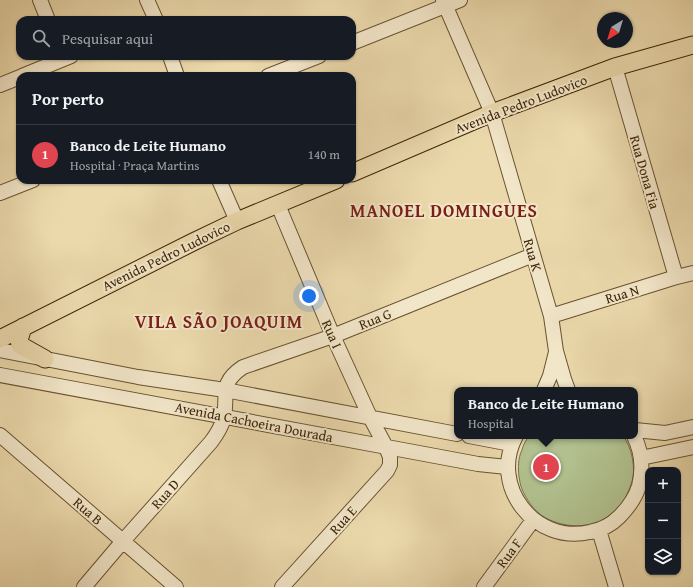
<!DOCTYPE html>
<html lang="pt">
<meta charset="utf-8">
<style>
body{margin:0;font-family:"Gentium Book Plus",serif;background:#20242c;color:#f1f3f6}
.controls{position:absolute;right:12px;bottom:12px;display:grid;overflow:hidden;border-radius:8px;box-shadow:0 1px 3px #0004}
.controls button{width:36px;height:36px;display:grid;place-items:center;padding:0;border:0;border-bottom:1px solid #363941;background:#171b24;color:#f1f3f6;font:20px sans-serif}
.compass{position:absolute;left:597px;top:12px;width:36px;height:36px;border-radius:50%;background:#171b24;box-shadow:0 1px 3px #0004;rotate:218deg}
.you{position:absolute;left:309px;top:296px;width:14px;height:14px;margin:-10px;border:3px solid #fff;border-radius:50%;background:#1a73e8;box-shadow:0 0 0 6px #1a73e833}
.badge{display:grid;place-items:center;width:26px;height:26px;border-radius:50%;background:#0b8043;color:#fff;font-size:13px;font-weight:700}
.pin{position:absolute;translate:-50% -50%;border:2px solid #fff;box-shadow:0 1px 4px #0006}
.popup{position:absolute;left:454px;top:387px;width:184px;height:52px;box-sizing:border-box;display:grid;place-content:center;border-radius:8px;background:#171b24;filter:drop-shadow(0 1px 3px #0005);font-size:13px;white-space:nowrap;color:#9ea1a6}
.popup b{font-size:15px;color:#f1f3f6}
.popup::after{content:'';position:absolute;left:50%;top:100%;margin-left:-8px;border:8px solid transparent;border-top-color:#171b24}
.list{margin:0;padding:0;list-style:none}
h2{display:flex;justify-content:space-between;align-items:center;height:52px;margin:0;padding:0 16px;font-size:17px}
h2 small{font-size:13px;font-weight:400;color:#9ea1a6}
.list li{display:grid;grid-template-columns:26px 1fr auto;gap:12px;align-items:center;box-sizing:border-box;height:60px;padding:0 16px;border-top:1px solid #363941}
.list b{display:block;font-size:15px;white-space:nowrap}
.list p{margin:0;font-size:13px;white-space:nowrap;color:#9ea1a6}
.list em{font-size:13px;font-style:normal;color:#9ea1a6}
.icon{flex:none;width:22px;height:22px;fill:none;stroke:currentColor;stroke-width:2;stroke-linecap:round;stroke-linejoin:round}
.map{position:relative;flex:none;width:693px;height:587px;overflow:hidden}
.search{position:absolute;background:#171b24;box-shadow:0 1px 3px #0004;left:16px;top:16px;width:340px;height:44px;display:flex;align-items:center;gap:10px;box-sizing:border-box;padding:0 14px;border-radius:12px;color:#9ea1a6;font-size:15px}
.panel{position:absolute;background:#171b24;box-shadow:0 1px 3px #0004;left:16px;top:72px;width:340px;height:112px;border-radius:12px}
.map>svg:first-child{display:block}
.green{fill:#b1c08e;stroke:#77724a}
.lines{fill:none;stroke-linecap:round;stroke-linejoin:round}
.minor-casing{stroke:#685230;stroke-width:16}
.major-casing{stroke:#3d2507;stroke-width:19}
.minor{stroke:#f2e6c9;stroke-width:14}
.major{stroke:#ebd9ac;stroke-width:17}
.labels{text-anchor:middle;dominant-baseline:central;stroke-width:4;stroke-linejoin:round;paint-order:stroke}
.street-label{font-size:14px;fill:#3d2507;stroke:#f2e6c9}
.district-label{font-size:18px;font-weight:bold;letter-spacing:1px;fill:#7a1f14;stroke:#f2e6c9}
</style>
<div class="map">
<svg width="693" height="587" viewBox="0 0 693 587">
<rect width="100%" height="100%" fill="#ebd9ac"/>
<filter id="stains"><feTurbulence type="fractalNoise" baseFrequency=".005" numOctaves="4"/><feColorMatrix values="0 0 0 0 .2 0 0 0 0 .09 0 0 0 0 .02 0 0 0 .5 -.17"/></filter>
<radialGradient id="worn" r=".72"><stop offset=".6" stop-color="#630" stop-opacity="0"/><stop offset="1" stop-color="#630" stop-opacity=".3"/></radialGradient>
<path class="green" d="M529,436H623C632,447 636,469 632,482C628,493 624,504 615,511C596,529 567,530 544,517C534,511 526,499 522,489C520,485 520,481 519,477C518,468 518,458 522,450C523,445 526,440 529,436Z"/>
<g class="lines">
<defs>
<path id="minor" d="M40,0L48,20
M147,0L156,20
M443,0L492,113L551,316L556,351L564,379L568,390
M352,43L460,0
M170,56L177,76
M615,67L676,277
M22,76L71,56
M268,76L319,56
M0,85L20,77
M219,180L237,221
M0,193L33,180
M278,205L333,336L370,417L386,447L390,457V465L387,471L282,587
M551,316L673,278L693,273
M0,350L138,377L225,390L457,434
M0,375L403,450L478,464L507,467
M544,390L550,376L556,352
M635,430L665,433L693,427
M0,435L176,587
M469,436L511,444
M516,436C489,486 535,545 590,532C601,530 611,525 619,517C628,508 635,499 639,486C643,470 642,452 634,436
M641,458L693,447
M599,530L616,587
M84,587L123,541L211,442C217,434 222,426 224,417C228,394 219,383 243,367L333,336L533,255
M484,587L533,520"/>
<path id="major" d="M352,173L492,113L615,67L693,45
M23,327L19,340L20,345L45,359
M0,339L193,242L237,221L336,180"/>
</defs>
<use href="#minor" class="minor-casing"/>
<use href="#major" class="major-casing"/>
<use href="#minor" class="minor"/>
<use href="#major" class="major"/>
</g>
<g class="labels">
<g class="street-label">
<text transform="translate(521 104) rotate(-21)">Avenida Pedro Ludovico</text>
<text transform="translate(645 172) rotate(74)">Rua Dona Fia</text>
<text transform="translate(533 255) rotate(74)">Rua K</text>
<text transform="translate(166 256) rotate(-26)">Avenida Pedro Ludovico</text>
<text transform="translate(622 294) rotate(-17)">Rua N</text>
<text transform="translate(375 319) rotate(-22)">Rua G</text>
<text transform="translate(332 334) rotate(66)">Rua I</text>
<text transform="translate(254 422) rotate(11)">Avenida Cachoeira Dourada</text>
<text transform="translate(165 494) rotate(-48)">Rua D</text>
<text transform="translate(88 511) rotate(41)">Rua B</text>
<text transform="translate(343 520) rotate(-48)">Rua E</text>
<text transform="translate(509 553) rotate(-54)">Rua F</text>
</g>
<g class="district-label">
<text x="444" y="210">MANOEL DOMINGUES</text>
<text x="219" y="321">VILA SÃO JOAQUIM</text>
</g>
</g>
<rect width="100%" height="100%" filter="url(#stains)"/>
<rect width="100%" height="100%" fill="url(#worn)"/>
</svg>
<div class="controls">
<button>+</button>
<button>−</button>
<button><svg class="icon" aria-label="layers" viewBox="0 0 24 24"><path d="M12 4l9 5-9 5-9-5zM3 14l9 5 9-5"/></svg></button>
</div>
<svg class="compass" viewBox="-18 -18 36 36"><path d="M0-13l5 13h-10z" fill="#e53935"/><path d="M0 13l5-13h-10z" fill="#9ea1a6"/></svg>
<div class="you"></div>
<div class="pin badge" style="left:546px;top:467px;background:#e0444e">1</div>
<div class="popup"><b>Banco de Leite Humano</b>Hospital</div>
<div class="search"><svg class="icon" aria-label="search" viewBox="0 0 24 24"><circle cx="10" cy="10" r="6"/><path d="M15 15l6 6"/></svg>Pesquisar aqui</div>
<section class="panel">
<h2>Por perto<small></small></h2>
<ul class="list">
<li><span class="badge" style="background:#e0444e">1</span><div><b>Banco de Leite Humano</b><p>Hospital · Praça Martins</p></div><em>140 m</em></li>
</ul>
</section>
</div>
